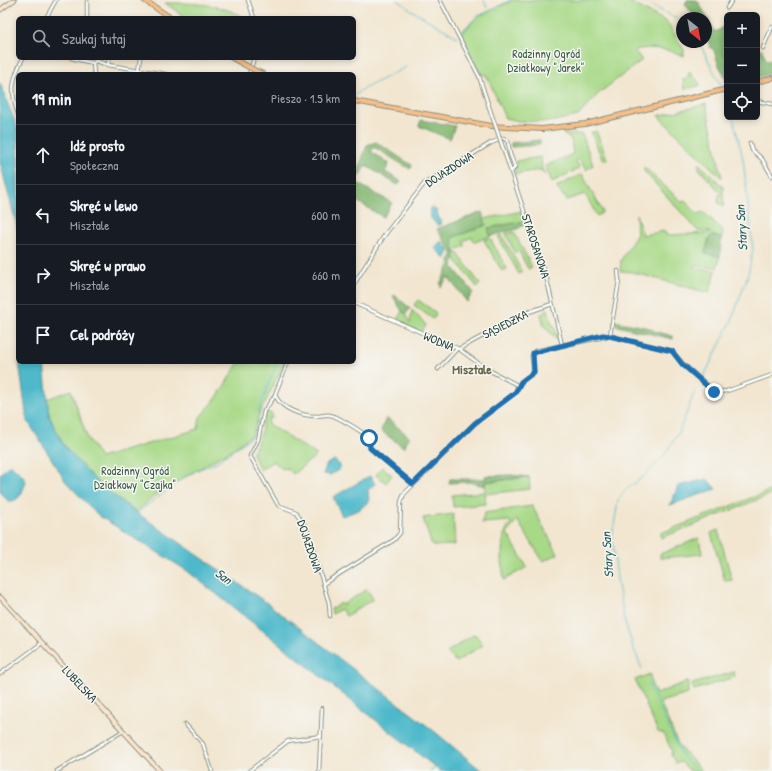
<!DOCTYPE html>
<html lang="pl">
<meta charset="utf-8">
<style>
body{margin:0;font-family:"Patrick Hand",sans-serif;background:#20242c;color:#f1f3f6}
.controls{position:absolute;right:12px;top:12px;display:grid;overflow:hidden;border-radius:6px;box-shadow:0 2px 6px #0003}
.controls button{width:36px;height:36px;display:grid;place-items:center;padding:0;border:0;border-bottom:1px solid #363941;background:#171b24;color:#f1f3f6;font:20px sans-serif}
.compass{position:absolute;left:676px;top:12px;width:36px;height:36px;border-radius:50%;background:#171b24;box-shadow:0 2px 6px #0003;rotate:149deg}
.stop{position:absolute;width:12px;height:12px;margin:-9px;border:3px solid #1f6fb2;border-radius:50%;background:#fff}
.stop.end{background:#1f6fb2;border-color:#fff;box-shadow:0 1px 4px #0008}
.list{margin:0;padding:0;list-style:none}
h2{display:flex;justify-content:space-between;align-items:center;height:52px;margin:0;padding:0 16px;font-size:17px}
h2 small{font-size:13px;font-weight:400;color:#9ea1a6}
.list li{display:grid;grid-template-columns:26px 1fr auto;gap:12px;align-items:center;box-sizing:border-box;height:60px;padding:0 16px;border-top:1px solid #363941}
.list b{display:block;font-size:15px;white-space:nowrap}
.list p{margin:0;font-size:13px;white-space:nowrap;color:#9ea1a6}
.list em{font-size:13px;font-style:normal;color:#9ea1a6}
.icon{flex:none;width:22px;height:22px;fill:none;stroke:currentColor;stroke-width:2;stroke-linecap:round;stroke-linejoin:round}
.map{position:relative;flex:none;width:772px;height:771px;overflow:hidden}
.search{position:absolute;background:#171b24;box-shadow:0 2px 6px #0003;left:16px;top:16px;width:340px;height:44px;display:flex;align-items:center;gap:10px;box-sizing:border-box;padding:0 14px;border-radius:6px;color:#9ea1a6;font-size:15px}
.panel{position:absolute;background:#171b24;box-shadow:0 2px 6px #0003;left:16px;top:72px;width:340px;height:292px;border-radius:6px}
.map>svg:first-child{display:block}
.green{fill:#a8d987;stroke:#648b5e}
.forest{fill:#86b974;stroke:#527b54}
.water{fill:#4eb9ca;stroke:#367b7f}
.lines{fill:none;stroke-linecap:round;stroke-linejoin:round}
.stream{stroke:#4eb9ca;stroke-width:1}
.minor-casing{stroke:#889282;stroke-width:4.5}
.secondary-casing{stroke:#889282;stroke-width:5.5}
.primary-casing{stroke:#889282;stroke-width:6}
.minor{stroke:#fff;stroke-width:2.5}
.secondary{stroke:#fce5cf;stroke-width:3.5}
.primary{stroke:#f7be88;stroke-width:4}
.minor-bridge-casing{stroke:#889282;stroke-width:4.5;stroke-linecap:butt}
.primary-bridge-casing{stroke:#889282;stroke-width:6;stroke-linecap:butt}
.minor-bridge{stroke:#fff;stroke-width:2.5}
.primary-bridge{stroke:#f7be88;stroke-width:4}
.route{stroke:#1f6fb2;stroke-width:5}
.labels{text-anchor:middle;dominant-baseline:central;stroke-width:3;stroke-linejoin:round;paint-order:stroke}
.park-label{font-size:12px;fill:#3a5c45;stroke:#f6f6f2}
.street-label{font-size:12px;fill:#1f3d34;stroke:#f6f6f2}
.water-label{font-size:13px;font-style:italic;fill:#2b5c5a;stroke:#f6f6f2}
.neighbourhood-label{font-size:13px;font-weight:bold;fill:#68664e;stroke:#f6f6f2}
</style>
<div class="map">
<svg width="772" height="771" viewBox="0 0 772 771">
<rect width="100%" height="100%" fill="#f6f6f2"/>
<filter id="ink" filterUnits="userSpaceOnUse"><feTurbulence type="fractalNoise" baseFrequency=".025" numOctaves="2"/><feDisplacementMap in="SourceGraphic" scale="8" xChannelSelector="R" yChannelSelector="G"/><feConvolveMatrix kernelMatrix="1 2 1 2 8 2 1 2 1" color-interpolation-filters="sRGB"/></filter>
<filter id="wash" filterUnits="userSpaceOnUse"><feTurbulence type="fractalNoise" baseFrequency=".012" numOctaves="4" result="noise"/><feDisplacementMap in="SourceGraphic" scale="16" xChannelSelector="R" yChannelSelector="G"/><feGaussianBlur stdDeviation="0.9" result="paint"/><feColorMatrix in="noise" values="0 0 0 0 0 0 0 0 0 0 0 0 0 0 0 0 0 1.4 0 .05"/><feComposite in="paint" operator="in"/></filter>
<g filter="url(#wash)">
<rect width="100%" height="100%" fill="#f2e6d0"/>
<path class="green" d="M513,0H626L667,22L684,50V56C667,49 652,46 634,50L642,60L599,93L578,116L549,122L519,121L505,118L487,76L480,73L460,33L477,17Z
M165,3C195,3 219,3 245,18H186Z
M689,72L698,81L700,86L684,89L683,79L689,76Z
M706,104L722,178L658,116Z
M596,131L607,159L603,161L591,132Z
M563,134H582L593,165L586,170L579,159L576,161L580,168L552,182L545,166L573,154L571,139Z
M541,157L542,169L545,175L541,170L515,174L516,161Z
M699,163L723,187L724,206L718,203L719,194L721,195V193L699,169Z
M644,167L682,202L685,201L698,214L703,212L723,230L722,239L708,241L705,254L720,256L717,268L694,265V268L716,271L709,293L632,272L620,271L621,260L637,234L636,214L643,235L665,231L666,235L711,233L708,231H698L644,171Z
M582,174L603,212L597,216L585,194L567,200L556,187Z
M522,211L525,221L489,228L490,236L475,242L472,237L463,241L465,246L454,251L451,238L486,225L484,219Z
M514,232L532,267L528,269L519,251L515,253L506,234Z
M502,235L522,272L519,274L498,236Z
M490,238L507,269L502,271L484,240Z
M455,252H457L480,284L477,287L455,259Z
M418,300L435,312L436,316L433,319L414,305Z
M548,309L552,325H554L558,341L544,326L541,314L545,313V310Z
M412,310L426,325L421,332L397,321L402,311L406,314L410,323Z
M239,362H285L259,415L253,434L233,449L158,493L136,512C102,488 64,457 50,417C48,412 48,405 47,399L71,390L87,437L100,458L198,429L200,417L216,399Z
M265,411L272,414V419L268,418L269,425L317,455L293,474L287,468L283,469L273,461L260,470L252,454L260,437Z
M382,467L392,475L386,483L376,475Z
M529,477L530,489L485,494L486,504L453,507L452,495L485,492V482Z
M772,490V494L661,538V533Z
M532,506L558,554L543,561L517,520L507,533L527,567L504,580C502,565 499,533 511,523L510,521L482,523L484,513Z
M453,514L455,545L432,546L423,518Z
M718,530L732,580L725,581L711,533Z
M699,538L702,554L660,558V554Z
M367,589L373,599L346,616L341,609L332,614L331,609L341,603L342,605Z
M475,634L483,645L456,662L447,652Z
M734,672L735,677L694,690L692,684Z
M650,674L651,683L656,694L688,681V694L660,702L679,746L702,771H690L681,762L676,763L671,755L672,751L664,734L658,732L635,680Z"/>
<path class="forest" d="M687,0H696L699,3L715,32L721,29L727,20V48L723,51L727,60V82L718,63L714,50L710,47L706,33V18H696L685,4Z
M762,49L766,60H772V73L757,77V50Z
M421,120L455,126L450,139L419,126Z
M540,140V145L511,147V143Z
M376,142L413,166L410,169L374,147L371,152L389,163L385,172L401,181L398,185L365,165L360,177L357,174L367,145Z
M355,182L392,203L383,217L355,200L354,202Z
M482,212L486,225L452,238L454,251L451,252L437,229Z
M525,221L526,224L517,229L490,236L488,228Z
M713,235L722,239L720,256L705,254L709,238Z
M455,252L453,267L473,292L467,302L448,277L441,287L440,284L449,266L452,253Z
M394,295L410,308L406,314L402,311L393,296Z
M614,321L650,328L654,331L673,336V339L613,325Z
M386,418L410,437L405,442V448L381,431Z
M511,475L529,477L485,482V486L469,482L449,483L450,479H486L485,476Z"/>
<path class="water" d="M0,83L18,130V231L0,162Z
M431,207L436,210L441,223L440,225H437L431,218L429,209Z
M440,242H442L449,252L445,259L435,248Z
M19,362H44L49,416L65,447L97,482L130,508L267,603L434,731L482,771H440L186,570L99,516L66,482L27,420Z
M334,460L340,465V469L330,475L323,474L327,464Z
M10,464L23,476L26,482C22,492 20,502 8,501L0,492V474Z
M370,476L375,484L368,490L369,501L359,510L342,516L333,497Z
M707,479L716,489L670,505L678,486Z"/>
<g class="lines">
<path class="stream" d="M398,0L411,10L457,37
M484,0L487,8
M639,0L679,19L682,23
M460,36L477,17L511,0
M699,42L722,88
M724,91L727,96
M354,96L361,90L406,67
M704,376L731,322L748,275L753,249L743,159L733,117
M136,514L188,474L215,463L250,438L258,427L259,410L277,362
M642,669L633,647L624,619L617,578L612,537L618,501L625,490L643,477L663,457L679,432L695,391
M648,683L682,756L697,771
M430,771L436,768"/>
</g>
</g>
<g filter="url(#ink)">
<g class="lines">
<defs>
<path id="minor" d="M87,0V18
M248,0L254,18
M440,0L479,76L487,101
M727,8L732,0
M46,18L56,0
M763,48L772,27
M71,58L93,63
M96,61L108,65L166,74
M108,65L109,58
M139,70L141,58
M94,74L93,63L96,61
M249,74L254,58
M757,101L772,104
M18,114C10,92 12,79 23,58
M750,143L752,150L762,159L772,176
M503,148L547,280L562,345
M354,284L384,236L424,184L491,143L503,138L508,141L510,154L515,167L511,172
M354,303L459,349L485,368L519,386
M610,335L619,281L618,271
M459,349L523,314L552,304
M288,362L274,397L264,411L258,440L250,456L278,505L296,512L307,529L329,603L330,616
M438,369L456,350
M275,395C282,410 302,416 317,416C321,416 326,414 330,415C335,415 367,434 369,439C370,441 370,446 370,448L413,484
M323,584L394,540L400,533L401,502L404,494L475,423L515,393L521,382L534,372L532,356L535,351L609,336L672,351L683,364L715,392L727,391L772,375
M0,674L42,643
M185,724L203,744L212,771
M57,771L123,731
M249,771L288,741L321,736
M319,771L322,708"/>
<path id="secondary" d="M0,10L14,0
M0,597L160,771"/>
<path id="primary" d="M144,0L171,18
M232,58L247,66
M254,70L263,74
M757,82L772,78
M354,101L491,126L542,129L585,124L727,89"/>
</defs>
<use href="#minor" class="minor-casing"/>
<use href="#secondary" class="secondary-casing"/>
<use href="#primary" class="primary-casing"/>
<use href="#minor" class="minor"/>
<use href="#secondary" class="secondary"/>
<use href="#primary" class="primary"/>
<defs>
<path id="minor-bridge" d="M487,101L503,148"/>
<path id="primary-bridge" d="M247,66L254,70"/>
</defs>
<use href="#minor-bridge" class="minor-bridge-casing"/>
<use href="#primary-bridge" class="primary-bridge-casing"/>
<use href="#minor-bridge" class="minor-bridge"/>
<use href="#primary-bridge" class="primary-bridge"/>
</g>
</g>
<g class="lines" filter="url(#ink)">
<path class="route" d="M369,438L370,448L413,484L475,423L515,393L521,382L534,372L533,353L603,335L610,336L672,351L682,364L714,392"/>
</g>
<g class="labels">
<g class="park-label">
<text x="546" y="53">Rodzinny Ogród<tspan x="546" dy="14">Działkowy "Jarek"</tspan></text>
<text x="135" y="470">Rodzinny Ogród<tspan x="135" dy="14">Działkowy "Czajka"</tspan></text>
</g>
<g class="street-label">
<text transform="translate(449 169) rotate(-33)">DOJAZDOWA</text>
<text transform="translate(536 246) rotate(72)">STAROSANOWA</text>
<text transform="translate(505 324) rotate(-27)">SĄSIEDZKA</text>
<text transform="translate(439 341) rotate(23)">WODNA</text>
<text transform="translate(310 546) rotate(71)">DOJAZDOWA</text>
<text transform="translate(80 684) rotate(47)">LUBELSKA</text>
</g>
<g class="water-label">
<text transform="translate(741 228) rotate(-94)">Stary San</text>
<text transform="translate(607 555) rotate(-94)">Stary San</text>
<text transform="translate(224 576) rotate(37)">San</text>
</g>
<g class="neighbourhood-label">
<text x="472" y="369">Misztale</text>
</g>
</g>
</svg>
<div class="controls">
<button>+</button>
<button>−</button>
<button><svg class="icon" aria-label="locate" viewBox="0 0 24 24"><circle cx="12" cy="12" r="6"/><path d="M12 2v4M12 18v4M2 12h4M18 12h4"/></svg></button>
</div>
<svg class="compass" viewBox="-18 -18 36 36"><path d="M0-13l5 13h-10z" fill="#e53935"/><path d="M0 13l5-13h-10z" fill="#9ea1a6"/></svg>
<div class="stop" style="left:369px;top:438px"></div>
<div class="stop end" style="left:714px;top:392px"></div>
<div class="search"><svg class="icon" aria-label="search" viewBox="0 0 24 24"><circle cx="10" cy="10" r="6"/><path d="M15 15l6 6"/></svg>Szukaj tutaj</div>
<section class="panel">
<h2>19 min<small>Pieszo · 1.5 km</small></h2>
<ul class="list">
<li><svg class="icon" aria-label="ahead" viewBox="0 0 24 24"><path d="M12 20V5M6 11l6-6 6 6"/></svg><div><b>Idź prosto</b><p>Społeczna</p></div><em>210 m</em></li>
<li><svg class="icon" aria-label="left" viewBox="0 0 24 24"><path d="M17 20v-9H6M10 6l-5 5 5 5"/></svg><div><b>Skręć w lewo</b><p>Misztale</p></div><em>600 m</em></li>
<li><svg class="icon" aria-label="right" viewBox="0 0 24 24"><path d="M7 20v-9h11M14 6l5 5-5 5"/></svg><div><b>Skręć w prawo</b><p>Misztale</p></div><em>660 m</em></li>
<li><svg class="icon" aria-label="arrive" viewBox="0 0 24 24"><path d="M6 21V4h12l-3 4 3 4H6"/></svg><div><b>Cel podróży</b></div></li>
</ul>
</section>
</div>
